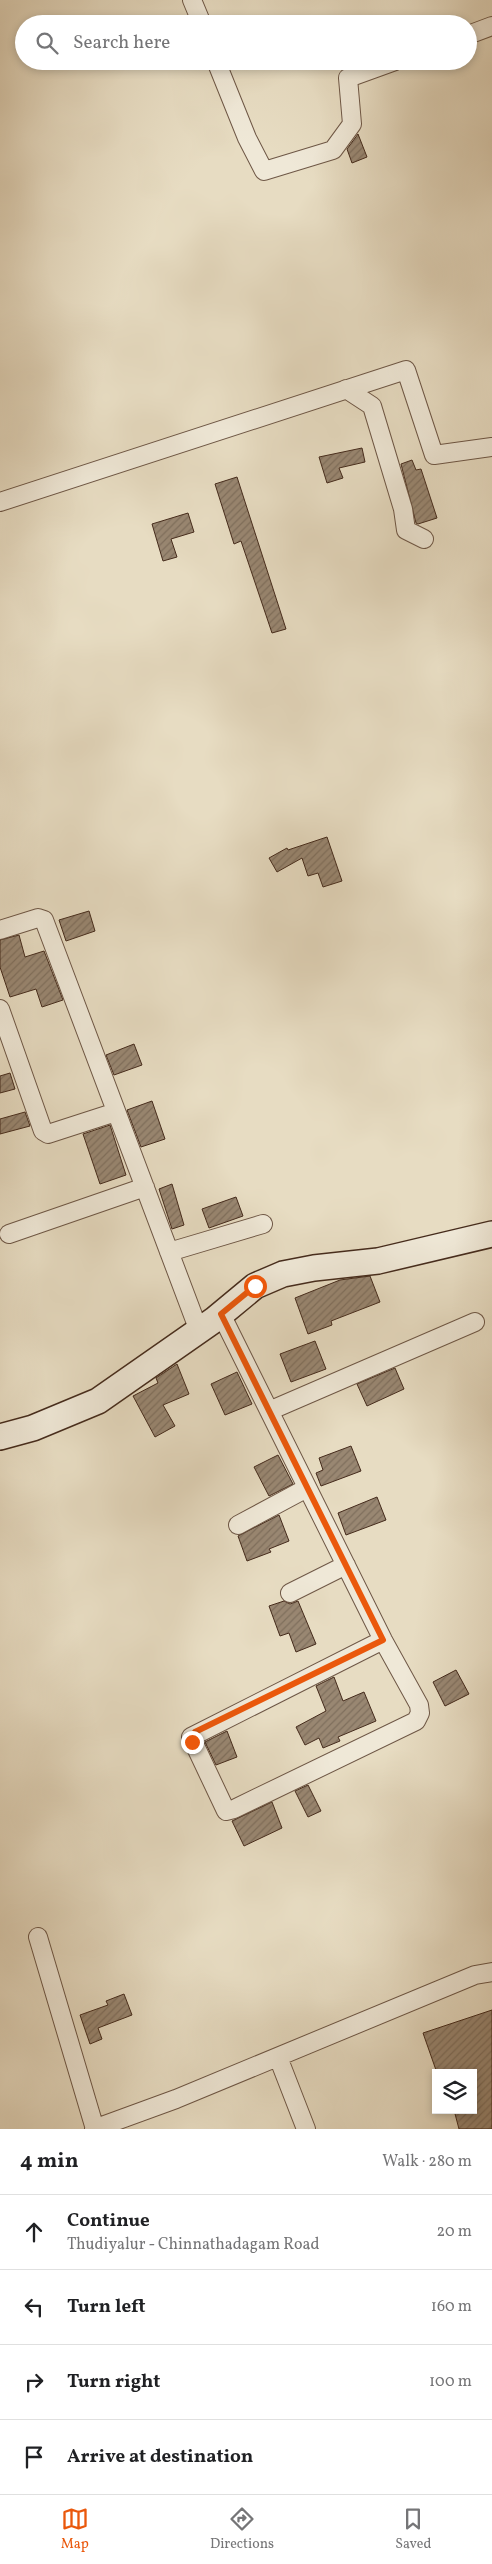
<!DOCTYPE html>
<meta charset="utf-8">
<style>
body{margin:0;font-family:Vollkorn,serif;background:#f6f6f6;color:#202124}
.controls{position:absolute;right:15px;bottom:15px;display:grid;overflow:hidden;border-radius:0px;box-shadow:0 2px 8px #0003}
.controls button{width:45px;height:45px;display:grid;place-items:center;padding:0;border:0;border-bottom:1px solid #e0e0e0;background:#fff;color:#202124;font:25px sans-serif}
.stop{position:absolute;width:15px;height:15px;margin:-11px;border:4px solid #ea580c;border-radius:50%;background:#fff}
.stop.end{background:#ea580c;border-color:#fff;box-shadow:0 1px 5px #0008}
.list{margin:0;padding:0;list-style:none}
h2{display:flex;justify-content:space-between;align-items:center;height:65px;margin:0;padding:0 20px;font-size:21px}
h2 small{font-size:16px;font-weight:400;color:#757577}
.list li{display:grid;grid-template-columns:32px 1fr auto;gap:15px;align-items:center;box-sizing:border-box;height:75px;padding:0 20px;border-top:1px solid #e0e0e0}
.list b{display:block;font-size:19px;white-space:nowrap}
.list p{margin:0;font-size:16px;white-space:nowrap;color:#757577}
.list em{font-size:16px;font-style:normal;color:#757577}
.icon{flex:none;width:28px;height:28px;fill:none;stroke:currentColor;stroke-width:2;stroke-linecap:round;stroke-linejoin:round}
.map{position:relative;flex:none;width:492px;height:2129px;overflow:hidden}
.search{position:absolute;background:#fff;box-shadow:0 2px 8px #0003;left:15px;right:15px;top:15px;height:55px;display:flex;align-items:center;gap:12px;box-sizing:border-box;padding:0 18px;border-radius:28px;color:#757577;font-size:19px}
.sheet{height:365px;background:#fff}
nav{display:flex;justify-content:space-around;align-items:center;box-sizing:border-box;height:70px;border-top:1px solid #e0e0e0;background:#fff;font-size:14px;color:#757577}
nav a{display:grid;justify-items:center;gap:2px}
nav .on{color:#ea580c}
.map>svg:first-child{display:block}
.building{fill:url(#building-hatch);stroke:#452b1c}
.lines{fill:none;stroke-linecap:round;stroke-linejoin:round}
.minor-casing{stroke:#6e5746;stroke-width:20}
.secondary-casing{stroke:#452b1c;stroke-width:28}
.minor{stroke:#efe8d7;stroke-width:18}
.secondary{stroke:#efe8d7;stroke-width:25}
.route{stroke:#ea580c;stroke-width:6}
</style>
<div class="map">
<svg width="492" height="2129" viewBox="0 0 492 2129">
<defs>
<pattern id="building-hatch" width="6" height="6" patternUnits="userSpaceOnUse" patternTransform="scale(1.25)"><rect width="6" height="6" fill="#998772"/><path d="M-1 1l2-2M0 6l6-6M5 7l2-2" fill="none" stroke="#7f6f5d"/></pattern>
</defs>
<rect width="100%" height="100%" fill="#e7dcc2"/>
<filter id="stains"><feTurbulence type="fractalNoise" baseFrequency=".004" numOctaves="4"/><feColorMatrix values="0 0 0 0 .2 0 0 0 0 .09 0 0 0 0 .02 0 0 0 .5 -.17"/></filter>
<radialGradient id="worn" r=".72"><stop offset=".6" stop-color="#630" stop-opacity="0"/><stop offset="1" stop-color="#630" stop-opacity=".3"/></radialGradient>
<path class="building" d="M358,134L367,157L352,163L347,149Z
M362,448L365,462L339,468L343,478L327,483L319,457Z
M412,460L416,470L421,469L437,518L418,524L416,523L401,464Z
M237,477L286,629L272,633L241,541L234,544L215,484Z
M188,513L194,532L171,539L177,557L163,561L152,524Z
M327,837L342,881L323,887L318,873L308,876L302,858L277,872L269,858L287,848L288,850Z
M89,911L95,931L66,941L59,920Z
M19,935L25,957L44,951L63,1000L42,1007L36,989L10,997L0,967V940Z
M134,1044L142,1065L114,1075L106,1055Z
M10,1073L15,1089L0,1093V1076Z
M152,1101L165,1139L141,1147L127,1110Z
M25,1112L30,1126L0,1134V1119Z
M110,1125L126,1175L100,1184L83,1134Z
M172,1184L184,1225L172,1229L159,1189Z
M236,1197L243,1216L209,1228L202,1209Z
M370,1276L380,1302L331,1321L332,1325L308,1334L295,1298L340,1280Z
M315,1341L326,1369L291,1382L280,1354Z
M177,1364L189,1394L163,1405L175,1426L155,1437L133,1396L158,1383L156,1378Z
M395,1368L404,1389L367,1406L357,1384Z
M237,1372L252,1404L225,1415L211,1384Z
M351,1446L361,1471L321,1486L316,1473L323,1470L319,1458Z
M278,1455L293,1484L269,1496L254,1467Z
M377,1497L386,1520L346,1535L338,1513Z
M279,1515L289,1541L269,1549L271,1552L247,1561L238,1536Z
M284,1601L290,1604L298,1601L316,1644L296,1652L289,1633L280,1636L269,1606Z
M456,1670L469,1694L445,1706L433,1682Z
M334,1677L343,1701L364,1692L376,1721L338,1737L340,1741L323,1748L319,1738L305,1745L296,1727L326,1711L316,1686Z
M227,1731L237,1757L216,1765L205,1742Z
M308,1785L321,1811L308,1817L295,1791Z
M272,1802L282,1828L244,1846L232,1821Z
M124,1994L132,2015L98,2028L102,2039L90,2044L80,2015L108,2005L106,2001Z
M492,2010V2129H459L454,2110H473V2073H437L423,2033Z"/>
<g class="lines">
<defs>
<path id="minor" d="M192,0L202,24
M468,35L492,26
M216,61L247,138L264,171L333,150L352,124L348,78L395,61
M346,389L372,406L403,509L406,530L424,539
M0,502L406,370L434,455L492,447
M0,930L38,918L44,920L199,1331
M0,1009L43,1131L48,1134L116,1112
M9,1234L145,1187
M169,1252L263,1224
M221,1314L383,1640L419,1705L420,1713L416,1721L234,1809L226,1811L191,1737L383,1640
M269,1411L475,1322
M238,1525L307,1488
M290,1593L346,1565
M38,1937L95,2129
M278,2057L306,2129
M94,2129L176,2099L475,1975L492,1972"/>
<path id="secondary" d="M0,1437L33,1428L98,1401L214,1320L255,1286L283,1274L314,1268L378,1261L492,1234"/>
</defs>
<use href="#minor" class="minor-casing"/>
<use href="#secondary" class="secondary-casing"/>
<use href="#minor" class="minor"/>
<use href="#secondary" class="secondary"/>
</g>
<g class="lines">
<path class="route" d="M192,1742L191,1737L195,1732L383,1640L221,1314L255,1286"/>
</g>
<rect width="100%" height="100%" filter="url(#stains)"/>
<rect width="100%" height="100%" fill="url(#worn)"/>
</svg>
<div class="controls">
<button><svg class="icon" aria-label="layers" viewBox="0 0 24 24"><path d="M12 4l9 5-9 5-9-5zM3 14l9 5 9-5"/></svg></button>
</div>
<div class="stop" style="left:255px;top:1286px"></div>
<div class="stop end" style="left:192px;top:1742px"></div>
<div class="search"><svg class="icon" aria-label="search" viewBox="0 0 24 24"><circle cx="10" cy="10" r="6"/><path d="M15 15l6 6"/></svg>Search here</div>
</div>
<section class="sheet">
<h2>4 min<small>Walk · 280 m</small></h2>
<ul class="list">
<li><svg class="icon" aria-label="ahead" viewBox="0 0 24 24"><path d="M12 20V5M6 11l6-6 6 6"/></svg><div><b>Continue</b><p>Thudiyalur - Chinnathadagam Road</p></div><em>20 m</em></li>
<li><svg class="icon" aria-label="left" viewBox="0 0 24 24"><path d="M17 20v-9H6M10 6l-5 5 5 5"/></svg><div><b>Turn left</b></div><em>160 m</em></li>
<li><svg class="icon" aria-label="right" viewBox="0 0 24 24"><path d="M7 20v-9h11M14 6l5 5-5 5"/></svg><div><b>Turn right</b></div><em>100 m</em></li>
<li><svg class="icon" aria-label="arrive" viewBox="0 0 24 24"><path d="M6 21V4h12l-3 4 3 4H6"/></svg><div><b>Arrive at destination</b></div></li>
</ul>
</section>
<nav>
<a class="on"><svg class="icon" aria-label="map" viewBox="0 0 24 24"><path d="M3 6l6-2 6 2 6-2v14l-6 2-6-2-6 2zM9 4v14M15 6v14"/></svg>Map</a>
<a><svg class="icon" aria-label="directions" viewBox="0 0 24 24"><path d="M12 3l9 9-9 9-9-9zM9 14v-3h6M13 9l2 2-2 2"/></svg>Directions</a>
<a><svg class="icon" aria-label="saved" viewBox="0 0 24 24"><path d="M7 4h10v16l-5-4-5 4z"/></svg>Saved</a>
</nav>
